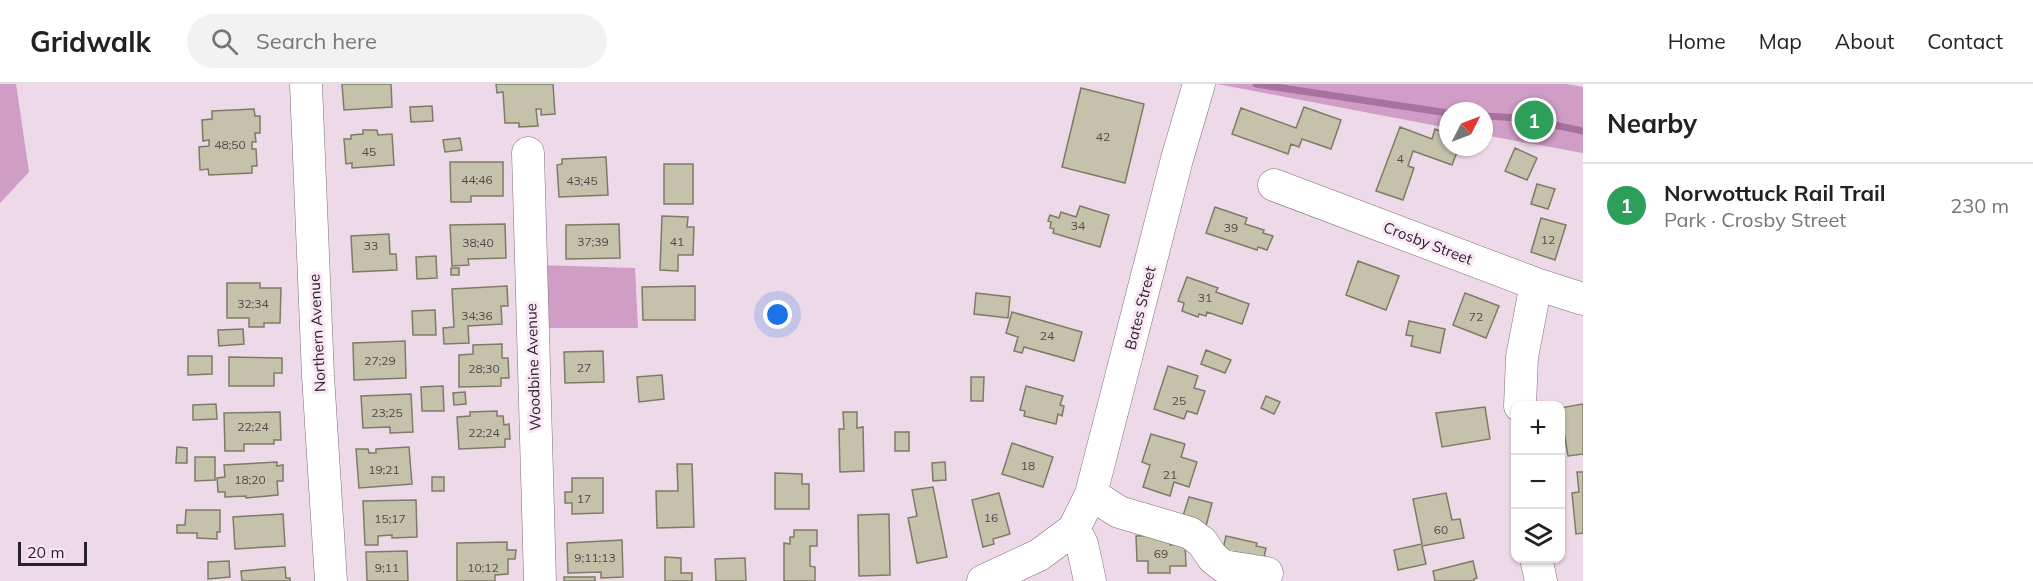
<!DOCTYPE html>
<meta charset="utf-8">
<style>
body{margin:0;font-family:Mulish,sans-serif;background:#f2f2f2;color:#222}
.controls{position:absolute;right:18px;bottom:18px;display:grid;overflow:hidden;border-radius:12px;box-shadow:0 2px 4px #0004}
.controls button{width:54px;height:54px;display:grid;place-items:center;padding:0;border:0;border-bottom:2px solid #e0e0e0;background:#fff;color:#222;font:30px sans-serif}
.compass{position:absolute;left:1439px;top:18px;width:54px;height:54px;border-radius:50%;background:#fff;box-shadow:0 2px 4px #0004;rotate:48deg}
.scale{position:absolute;left:18px;bottom:15px;width:69px;box-sizing:border-box;padding-left:6px;border:3px solid #292228;border-top:0;font-size:16px;line-height:21px;white-space:nowrap;color:#292228;-webkit-text-stroke:4px #fbe6f7;paint-order:stroke}
.you{position:absolute;left:778px;top:231px;width:21px;height:21px;margin:-15px;border:4px solid #fff;border-radius:50%;background:#1a73e8;box-shadow:0 0 0 9px #1a73e833}
.badge{display:grid;place-items:center;width:39px;height:39px;border-radius:50%;background:#5e5a26;color:#fff;font-size:20px;font-weight:700}
.pin{position:absolute;translate:-50% -50%;border:3px solid #fff;box-shadow:0 2px 6px #0006}
.list{margin:0;padding:0;list-style:none}
h2{display:flex;justify-content:space-between;align-items:center;height:78px;margin:0;padding:0 24px;font-size:26px}
h2 small{font-size:20px;font-weight:400;color:#767676}
.list li{display:grid;grid-template-columns:39px 1fr auto;gap:18px;align-items:center;box-sizing:border-box;height:84px;padding:0 24px;border-top:2px solid #e0e0e0}
.list b{display:block;font-size:22px;white-space:nowrap}
.list p{margin:0;font-size:20px;white-space:nowrap;color:#767676}
.list em{font-size:20px;font-style:normal;color:#767676}
.icon{flex:none;width:33px;height:33px;fill:none;stroke:currentColor;stroke-width:2;stroke-linecap:round;stroke-linejoin:round}
.map{position:relative;flex:none;width:1583px;height:497px;overflow:hidden}
header{display:flex;align-items:center;gap:36px;box-sizing:border-box;height:84px;padding:0 30px;background:#fff;border-bottom:2px solid #e0e0e0}
header strong{font-size:28px}
nav{display:flex;gap:33px;margin-inline-start:auto;font-size:21px}
.search{width:420px;height:54px;background:#f2f2f2;display:flex;align-items:center;gap:15px;box-sizing:border-box;padding:0 21px;border-radius:33px;color:#767676;font-size:22px}
main{display:flex}
aside{flex:1;background:#fff}
.map>svg:first-child{display:block}
.green{fill:#cf9dc5}
.lines{fill:none;stroke-linecap:round;stroke-linejoin:round}
.stream{stroke:#a8729e;stroke-width:7}
.building{fill:#c4c2ab;stroke:#7d7c66;stroke-width:1.5}
.minor-casing{stroke:#7f6d7b;stroke-width:33}
.minor{stroke:#fff;stroke-width:32}
.labels{text-anchor:middle;dominant-baseline:central;stroke-width:6;stroke-linejoin:round;paint-order:stroke}
.number-label{font-size:12px;fill:#504a49}
.street-label{font-size:15px;fill:#292228;stroke:#fbe6f7}
</style>
<header>
<strong>Gridwalk</strong>
<div class="search"><svg class="icon" aria-label="search" viewBox="0 0 24 24"><circle cx="10" cy="10" r="6"/><path d="M15 15l6 6"/></svg>Search here</div>
<nav><a>Home</a><a>Map</a><a>About</a><a>Contact</a></nav>
</header>
<main>
<div class="map">
<svg width="1583" height="497" viewBox="0 0 1583 497">
<rect width="100%" height="100%" fill="#eed9e9"/>
<path class="green" d="M0,0H16L29,88L0,119Z
M1217,0H1566L1583,3V69L1484,51V27H1448V44Z
M539,181L635,184L638,244H542Z"/>
<g class="lines">
<path class="stream" d="M1256,0L1448,29
M1484,32L1521,34L1583,47"/>
</g>
<path class="building" d="M342,0H391L392,23L344,26Z
M496,0H553L555,30L541,31V25H536L538,42L519,43V39H505L503,8L497,9Z
M1081,4L1144,20L1125,99L1062,83Z
M432,22L433,37L411,38L410,23Z
M1304,23L1341,36L1331,65L1302,55L1299,63L1291,60L1288,70L1232,50L1241,24L1296,44Z
M254,25L255,32H260V49H255L256,58H252V65H256L257,82H252V89L209,91L208,85L200,86L199,63L209,62V56L203,57L202,36L212,35V27Z
M1400,43L1432,55L1435,45L1448,50V63H1459L1452,81L1413,67L1408,82L1414,84L1403,116L1376,107Z
M363,46H377L378,51L392,50L394,81L352,84V79L346,80L344,55H351V51L363,50Z
M460,54L462,66L445,68L443,56Z
M1515,64L1537,74L1527,96L1505,87Z
M606,73L608,111L559,113L557,81L562,80V75Z
M450,78H503V112H471V118H451Z
M664,80H693V120H664Z
M1537,100L1555,105L1548,125L1531,120Z
M1080,122L1109,131L1100,163L1053,149L1054,145L1050,144L1051,138L1048,137L1050,131L1059,134L1061,128L1076,133Z
M1215,123L1247,134L1245,140L1264,146L1263,149L1273,152L1267,166L1258,163L1257,166L1206,149Z
M662,132L688,133L687,143H694L693,171H678V187L660,186Z
M1541,134L1566,141L1555,176L1531,168Z
M505,140L506,174L468,175L469,181L452,182L450,141Z
M619,140L620,174L566,175V141Z
M389,150L390,170H396L397,186L353,188L351,152Z
M436,172L437,194L417,195L416,173Z
M1358,177L1399,192L1386,226L1346,211Z
M451,184H459V191H451Z
M1187,193L1218,204L1216,208L1249,220L1242,240L1207,228L1206,232L1199,230L1198,233L1182,227L1184,219L1178,217Z
M227,199H260V204H281L280,239H264V243H249V234H227Z
M507,202L508,222H501L502,240L468,242L469,259L444,260L443,244L454,243L452,205Z
M695,202V236H643L642,203Z
M976,209L1010,213L1008,234L974,230Z
M1465,209L1499,222L1486,254L1453,241Z
M435,226L436,251H413L412,227Z
M1012,228L1082,248L1074,277L1024,263L1022,269L1014,267L1018,253L1006,249Z
M1409,237L1445,245L1440,269L1411,262L1413,252L1406,251Z
M243,245L244,260L219,262L218,246Z
M405,257L406,294L354,296L353,259Z
M502,260V274H508L509,294H501V302L459,303V271L473,270V261Z
M1206,266L1231,276L1225,289L1201,280Z
M603,267L604,298L565,299L564,268Z
M188,272H212V290L188,291Z
M229,273L282,274V289H274V302H229Z
M1168,282L1198,292L1194,304L1205,307L1197,330L1187,327L1184,335L1154,325Z
M662,291L664,315L639,318L637,293Z
M971,293H984L983,317H971Z
M443,302L444,327H422L421,303Z
M1026,302L1063,312L1060,321L1064,322L1062,332L1058,330L1056,340L1024,332L1025,327L1020,326Z
M465,308L466,320L454,321L453,309Z
M411,310L413,348L390,349V343L363,344L361,312Z
M1266,312L1280,318L1274,330L1261,324Z
M216,320L217,335L193,336V321Z
M1583,320V370L1568,372L1560,324Z
M1485,323L1490,355L1442,363L1436,329Z
M497,327V332H503L504,341L509,340L510,355H505V363L459,365L457,333L470,332V328Z
M280,328L281,356H274V360H244V367H225L224,329Z
M843,328H857V344L863,343L864,387L840,388L839,345H844Z
M895,348H909V367H895Z
M1151,350L1185,360L1181,373L1197,378L1189,403L1174,398L1170,412L1143,403L1150,381L1142,378Z
M1012,359L1053,373L1043,403L1002,390Z
M177,363L187,364V379H176Z
M409,363L412,400L359,404L356,365H368L369,369H376V365Z
M195,373H215V396L195,397Z
M277,378V382L283,381V397H277L278,411L246,414V412L225,413V408H218L217,394L225,393L224,381Z
M945,378L946,396L933,397L932,379Z
M677,380H692L694,443L657,444L656,407H678Z
M1577,388H1583V449L1576,450L1572,409L1579,408Z
M775,389L802,390V400H809V425H775Z
M432,393H444V407H432Z
M572,394H603V429L572,430V419H565V408H572Z
M933,403L947,473L917,479L908,434L917,432L912,406Z
M999,409L1010,450L993,455L994,460L983,463L972,416Z
M1446,409L1452,436L1460,435L1464,454L1422,462L1426,480L1398,486L1394,466L1422,460L1413,415Z
M1189,413L1212,419L1206,442L1182,435Z
M416,416L417,453L392,454V451L378,452V461H365L363,417Z
M186,426H220V448H217V455L197,454V449H177V441H185Z
M283,430L285,462L235,465L233,433Z
M889,430L890,491L859,492L858,431Z
M794,446H817V462H810V482L815,483V497H784V459L790,460V453H794Z
M1170,451V461L1185,460L1186,482H1170V489H1148V477H1137L1136,452Z
M1226,452L1257,459L1256,462L1266,464L1262,483L1221,474Z
M622,456L623,493L601,494V488L568,489L567,459Z
M507,458V466H516L515,475H508V490L495,491V497H457V459Z
M407,467L408,497H367L366,468Z
M665,473L681,474V489H692V497H665Z
M745,474L746,497H716L715,475Z
M229,477L230,493L208,495V478Z
M1473,477L1477,494L1474,495V497H1435L1433,487Z
M285,483L286,494H290V497H242L241,487Z
M564,493H595V497H564Z"/>
<g class="lines">
<defs>
<path id="minor" d="M306,0L318,292L331,497
M528,69L540,497
M1274,101L1536,200L1583,215
M1520,322L1522,273L1536,200
M1091,410L1119,428L1190,449L1202,458L1213,474L1223,482L1267,489
M1074,445L1082,460L1090,497
M1536,474L1541,497
M983,497L1039,471L1074,445L1091,410L1177,75L1199,0"/>
</defs>
<use href="#minor" class="minor-casing"/>
<use href="#minor" class="minor"/>
</g>
<g class="labels">
<g class="number-label">
<text x="1103" y="52">42</text>
<text x="230" y="60">48;50</text>
<text x="369" y="67">45</text>
<text x="1400" y="74">4</text>
<text x="477" y="95">44;46</text>
<text x="582" y="96">43;45</text>
<text x="1078" y="141">34</text>
<text x="1231" y="143">39</text>
<text x="1548" y="155">12</text>
<text x="593" y="157">37;39</text>
<text x="677" y="157">41</text>
<text x="478" y="158">38;40</text>
<text x="371" y="161">33</text>
<text x="1205" y="213">31</text>
<text x="253" y="219">32;34</text>
<text x="477" y="231">34;36</text>
<text x="1476" y="232">72</text>
<text x="1047" y="251">24</text>
<text x="380" y="276">27;29</text>
<text x="584" y="283">27</text>
<text x="484" y="284">28;30</text>
<text x="1179" y="316">25</text>
<text x="387" y="328">23;25</text>
<text x="253" y="342">22;24</text>
<text x="484" y="348">22;24</text>
<text x="1028" y="381">18</text>
<text x="384" y="385">19;21</text>
<text x="1170" y="390">21</text>
<text x="250" y="395">18;20</text>
<text x="584" y="414">17</text>
<text x="991" y="433">16</text>
<text x="390" y="434">15;17</text>
<text x="1441" y="445">60</text>
<text x="1161" y="469">69</text>
<text x="595" y="473">9;11;13</text>
<text x="387" y="483">9;11</text>
<text x="483" y="483">10;12</text>
</g>
<g class="street-label">
<text transform="translate(1428 159) rotate(21)">Crosby Street</text>
<text transform="translate(1140 224) rotate(-76)">Bates Street</text>
<text transform="translate(317 249) rotate(-93)">Northern Avenue</text>
<text transform="translate(533 283) rotate(-92)">Woodbine Avenue</text>
</g>
</g>
</svg>
<div class="controls">
<button>+</button>
<button>−</button>
<button><svg class="icon" aria-label="layers" viewBox="0 0 24 24"><path d="M12 4l9 5-9 5-9-5zM3 14l9 5 9-5"/></svg></button>
</div>
<svg class="compass" viewBox="-18 -18 36 36"><path d="M0-13l5 13h-10z" fill="#e53935"/><path d="M0 13l5-13h-10z" fill="#767676"/></svg>
<div class="scale">20 m</div>
<div class="you"></div>
<div class="pin badge" style="left:1534px;top:36px;background:#2e9e5b">1</div>
</div>
<aside>
<h2>Nearby<small></small></h2>
<ul class="list">
<li><span class="badge" style="background:#2e9e5b">1</span><div><b>Norwottuck Rail Trail</b><p>Park · Crosby Street</p></div><em>230 m</em></li>
</ul>
</aside>
</main>
